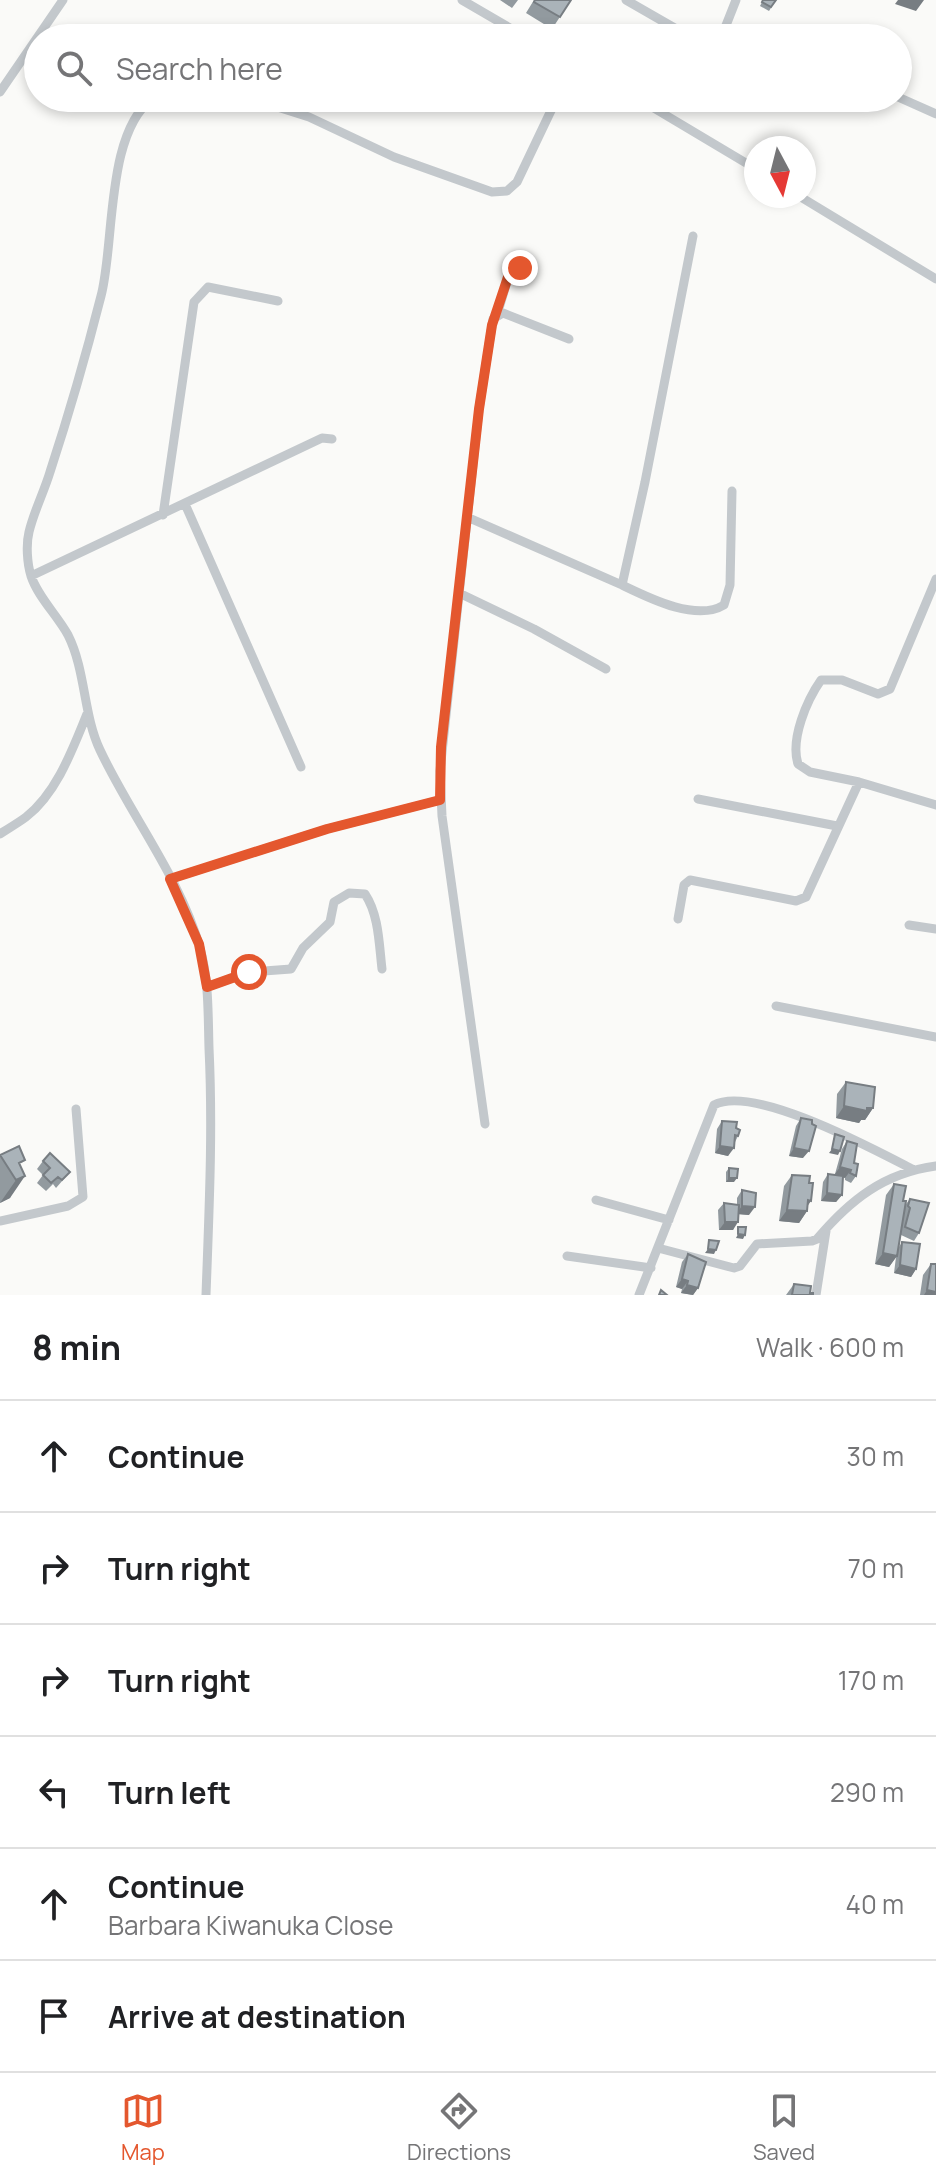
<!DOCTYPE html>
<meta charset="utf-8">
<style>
body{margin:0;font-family:Manrope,sans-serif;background:#f6f6f6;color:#202124}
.compass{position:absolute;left:744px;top:136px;width:72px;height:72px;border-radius:50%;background:#fff;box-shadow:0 4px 12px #0003;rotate:173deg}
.stop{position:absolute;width:24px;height:24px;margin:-18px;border:6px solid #e4572e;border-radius:50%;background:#fff}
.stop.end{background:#e4572e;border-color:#fff;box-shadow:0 2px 8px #0008}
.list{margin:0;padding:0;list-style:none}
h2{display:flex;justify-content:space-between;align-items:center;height:104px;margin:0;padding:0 32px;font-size:34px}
h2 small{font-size:26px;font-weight:400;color:#757577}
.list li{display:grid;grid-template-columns:52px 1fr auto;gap:24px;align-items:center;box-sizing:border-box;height:112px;padding:0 32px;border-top:2px solid #e0e0e0}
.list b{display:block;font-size:30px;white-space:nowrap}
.list p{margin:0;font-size:26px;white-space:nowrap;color:#757577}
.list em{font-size:26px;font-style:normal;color:#757577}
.icon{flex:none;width:44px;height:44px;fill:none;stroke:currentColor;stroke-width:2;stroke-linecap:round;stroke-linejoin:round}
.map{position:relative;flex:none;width:936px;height:1295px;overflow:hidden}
.search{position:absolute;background:#fff;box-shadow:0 4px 12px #0003;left:24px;right:24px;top:24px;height:88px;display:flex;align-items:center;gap:20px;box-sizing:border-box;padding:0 28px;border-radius:44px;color:#757577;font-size:30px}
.sheet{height:776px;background:#fff}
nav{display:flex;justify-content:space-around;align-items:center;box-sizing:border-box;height:112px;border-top:2px solid #e0e0e0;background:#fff;font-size:22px;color:#757577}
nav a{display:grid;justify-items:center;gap:4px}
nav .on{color:#e4572e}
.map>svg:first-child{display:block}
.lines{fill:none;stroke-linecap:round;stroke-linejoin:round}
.minor{stroke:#c3c8cc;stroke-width:9}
.wall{fill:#929a9f}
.shaded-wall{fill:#777d82}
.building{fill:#aab3b9;stroke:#777d82;stroke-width:2}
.route{stroke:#e4572e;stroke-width:10}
</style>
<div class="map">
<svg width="936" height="1295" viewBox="0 0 936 1295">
<rect width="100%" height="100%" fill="#fafaf8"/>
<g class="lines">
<path class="minor" d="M462,0L527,38
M626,0L692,38
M721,38L736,0
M0,92L63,0
M898,97L936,114
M153,98C105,133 115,244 101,296C86,355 69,414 50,472C44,492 34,511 29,532C26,544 27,563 31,576C38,597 57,615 68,635C86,671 83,714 100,750C131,816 180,877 200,948C209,980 208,1015 209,1048C213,1131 209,1212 206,1295
M249,98L309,117L394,157L492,192L507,191L517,182L557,98
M637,98L756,169
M799,196L936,279
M497,315L512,265L520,268
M185,504L301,767
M163,515L194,302L208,287L278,301
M467,517L622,585L645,482L693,236
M31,576L322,438L332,439
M936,579L890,689L878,694L842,680H821C807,700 790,739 798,764L810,772L859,782L936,805
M622,585C649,598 696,622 724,605L730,585L732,491
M459,593L534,629L606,669
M698,799L837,826
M0,834C9,828 18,823 26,817C57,793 73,748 87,714
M170,879L327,829L440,800
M678,919L684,885L690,880L796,901L806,897L859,782
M909,925L936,929
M207,987L249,972L291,969L303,948L330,922L334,902L349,893L365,894C379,915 379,944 382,969
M776,1006L936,1037
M485,1124L442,816L440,771L479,409L493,319L503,313L569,339
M596,1200L669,1220
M0,1221L68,1206L83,1197L76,1109
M658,1248L734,1268L740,1266L757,1244L812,1241L817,1239C850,1200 884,1173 936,1166
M567,1256L651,1268
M639,1295L714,1105C753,1084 873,1149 912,1169
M816,1295L826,1231"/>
</g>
<path class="wall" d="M500,0H518L512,8Z
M534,0H571L552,29L526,13Z
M763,0H776L769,11L760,6Z
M846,1082L873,1108L865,1120H861L859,1123L836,1118L837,1094Z
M801,1118L803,1158L789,1156L796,1126Z
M722,1121L736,1128L738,1136L728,1156L715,1153L717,1129Z
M847,1141L856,1176L851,1183L845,1180V1178L843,1177L842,1195L836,1202L821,1201L823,1182L828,1174H835L842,1149Z
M0,1155L21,1166L10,1198L0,1203Z
M43,1161L70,1172L56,1188L53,1184L46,1191L37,1183L43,1175L37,1169Z
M729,1168L734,1182H726V1172Z
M792,1175L807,1206V1211L799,1223L779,1221L784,1186Z
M894,1184L906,1204L910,1199L919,1233L914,1241L901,1235L899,1247L902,1242L916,1269L911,1277L894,1273L896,1257L889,1267L875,1264L886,1195Z
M742,1190L749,1215L739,1214L733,1230H719L718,1210L724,1203L737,1205V1198Z
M688,1254L698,1288L693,1295L681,1293L682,1289L676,1287L682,1262Z
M931,1264L936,1295H920L923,1275Z
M794,1284L810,1293L813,1295H786Z"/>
<path class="shaded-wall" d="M898,0H924L916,11L895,4Z
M844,1106L867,1108H873L865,1120H861L859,1123L836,1118Z
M720,1146L734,1148L728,1156L715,1153Z
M794,1148L809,1151L803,1158L789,1156Z
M832,1149L840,1151L838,1155L829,1153Z
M840,1167L851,1170L845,1178L835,1174Z
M25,1176L10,1198L0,1203L16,1180Z
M729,1178H737L734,1182H726Z
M827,1193L842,1195L836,1202L821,1201Z
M808,1200L811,1201L804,1211H807L799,1223L779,1221L787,1210Z
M742,1206L755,1207L749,1215L736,1214Z
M725,1222H738L733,1230H719Z
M738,1234L745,1235L743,1239L736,1238Z
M708,1249L716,1250L714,1254L705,1253Z
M883,1253L897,1256L889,1267L875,1264Z
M900,1265L916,1269L911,1277L894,1273Z
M682,1279L688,1281L682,1289L676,1287Z
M687,1285L698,1288L693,1295L681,1293Z
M927,1290L936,1292V1295H924Z"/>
<path class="building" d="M535,0H571L560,17L534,2Z
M763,0H776L771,7L762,2Z
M846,1082L875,1087L873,1108H867V1111L844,1106Z
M801,1118L812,1120V1124L816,1126L809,1151L794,1148Z
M722,1121L737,1122L736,1128L740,1130L738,1136L735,1135L734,1148L720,1146Z
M835,1134L844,1137L840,1151L832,1149Z
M847,1141L857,1144L854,1163L858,1164L856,1176L850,1173L851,1170L840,1167Z
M19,1146L25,1160L19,1163L25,1176L16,1180L0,1155Z
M50,1153L70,1172L62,1180L58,1177L51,1183L43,1175L50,1168L43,1161Z
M729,1168L738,1169L737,1178H729Z
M828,1174L843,1176L842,1195L827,1193Z
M792,1175L810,1176L809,1183H813L811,1201L808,1200L807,1211L787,1210Z
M894,1184L906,1186L903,1201H906L897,1256L883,1253Z
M742,1190L756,1193L755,1207L742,1206Z
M910,1199L929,1203L919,1233L905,1227L910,1208L908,1206Z
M724,1203L739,1205L738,1222H725Z
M738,1227H746L745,1235L738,1234Z
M709,1240L719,1241L716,1250L708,1249Z
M902,1242L920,1244L916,1269L900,1265Z
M688,1254L706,1262L698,1288L687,1285L688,1281L682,1279Z
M931,1264H936V1292L927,1290Z
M794,1284L811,1286L810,1293H813V1295H792Z
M661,1290L667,1295H659Z"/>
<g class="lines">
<path class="route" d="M249,972L207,987L199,944L170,879L327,829L440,800L441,747L479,409L492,325L512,265L520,268"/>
</g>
</svg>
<svg class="compass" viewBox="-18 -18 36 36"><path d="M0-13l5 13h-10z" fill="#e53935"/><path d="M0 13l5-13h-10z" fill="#757577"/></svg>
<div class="stop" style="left:249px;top:972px"></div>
<div class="stop end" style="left:520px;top:268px"></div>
<div class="search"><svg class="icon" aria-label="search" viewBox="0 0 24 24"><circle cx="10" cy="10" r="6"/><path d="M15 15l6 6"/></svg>Search here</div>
</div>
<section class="sheet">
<h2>8 min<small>Walk · 600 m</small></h2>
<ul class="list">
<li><svg class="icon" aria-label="ahead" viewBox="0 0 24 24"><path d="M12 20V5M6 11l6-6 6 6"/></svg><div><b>Continue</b></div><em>30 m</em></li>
<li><svg class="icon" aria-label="right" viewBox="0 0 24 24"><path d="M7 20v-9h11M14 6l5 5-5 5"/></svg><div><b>Turn right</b></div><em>70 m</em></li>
<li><svg class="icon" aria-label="right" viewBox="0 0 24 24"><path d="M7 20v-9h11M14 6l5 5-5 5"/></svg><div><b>Turn right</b></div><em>170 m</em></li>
<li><svg class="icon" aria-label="left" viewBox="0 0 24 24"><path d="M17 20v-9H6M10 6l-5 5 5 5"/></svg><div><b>Turn left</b></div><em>290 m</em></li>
<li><svg class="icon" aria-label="ahead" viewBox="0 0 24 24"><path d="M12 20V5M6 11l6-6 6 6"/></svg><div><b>Continue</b><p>Barbara Kiwanuka Close</p></div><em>40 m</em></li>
<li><svg class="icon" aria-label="arrive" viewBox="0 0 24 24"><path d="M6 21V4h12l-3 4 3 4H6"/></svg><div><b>Arrive at destination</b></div></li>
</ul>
</section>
<nav>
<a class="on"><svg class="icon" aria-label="map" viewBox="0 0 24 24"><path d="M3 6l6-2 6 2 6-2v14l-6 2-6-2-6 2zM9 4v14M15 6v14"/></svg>Map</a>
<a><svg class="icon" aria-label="directions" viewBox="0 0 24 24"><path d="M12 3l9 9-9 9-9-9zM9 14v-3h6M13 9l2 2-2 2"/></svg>Directions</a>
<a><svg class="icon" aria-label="saved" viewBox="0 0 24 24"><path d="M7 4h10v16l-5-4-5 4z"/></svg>Saved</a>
</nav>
